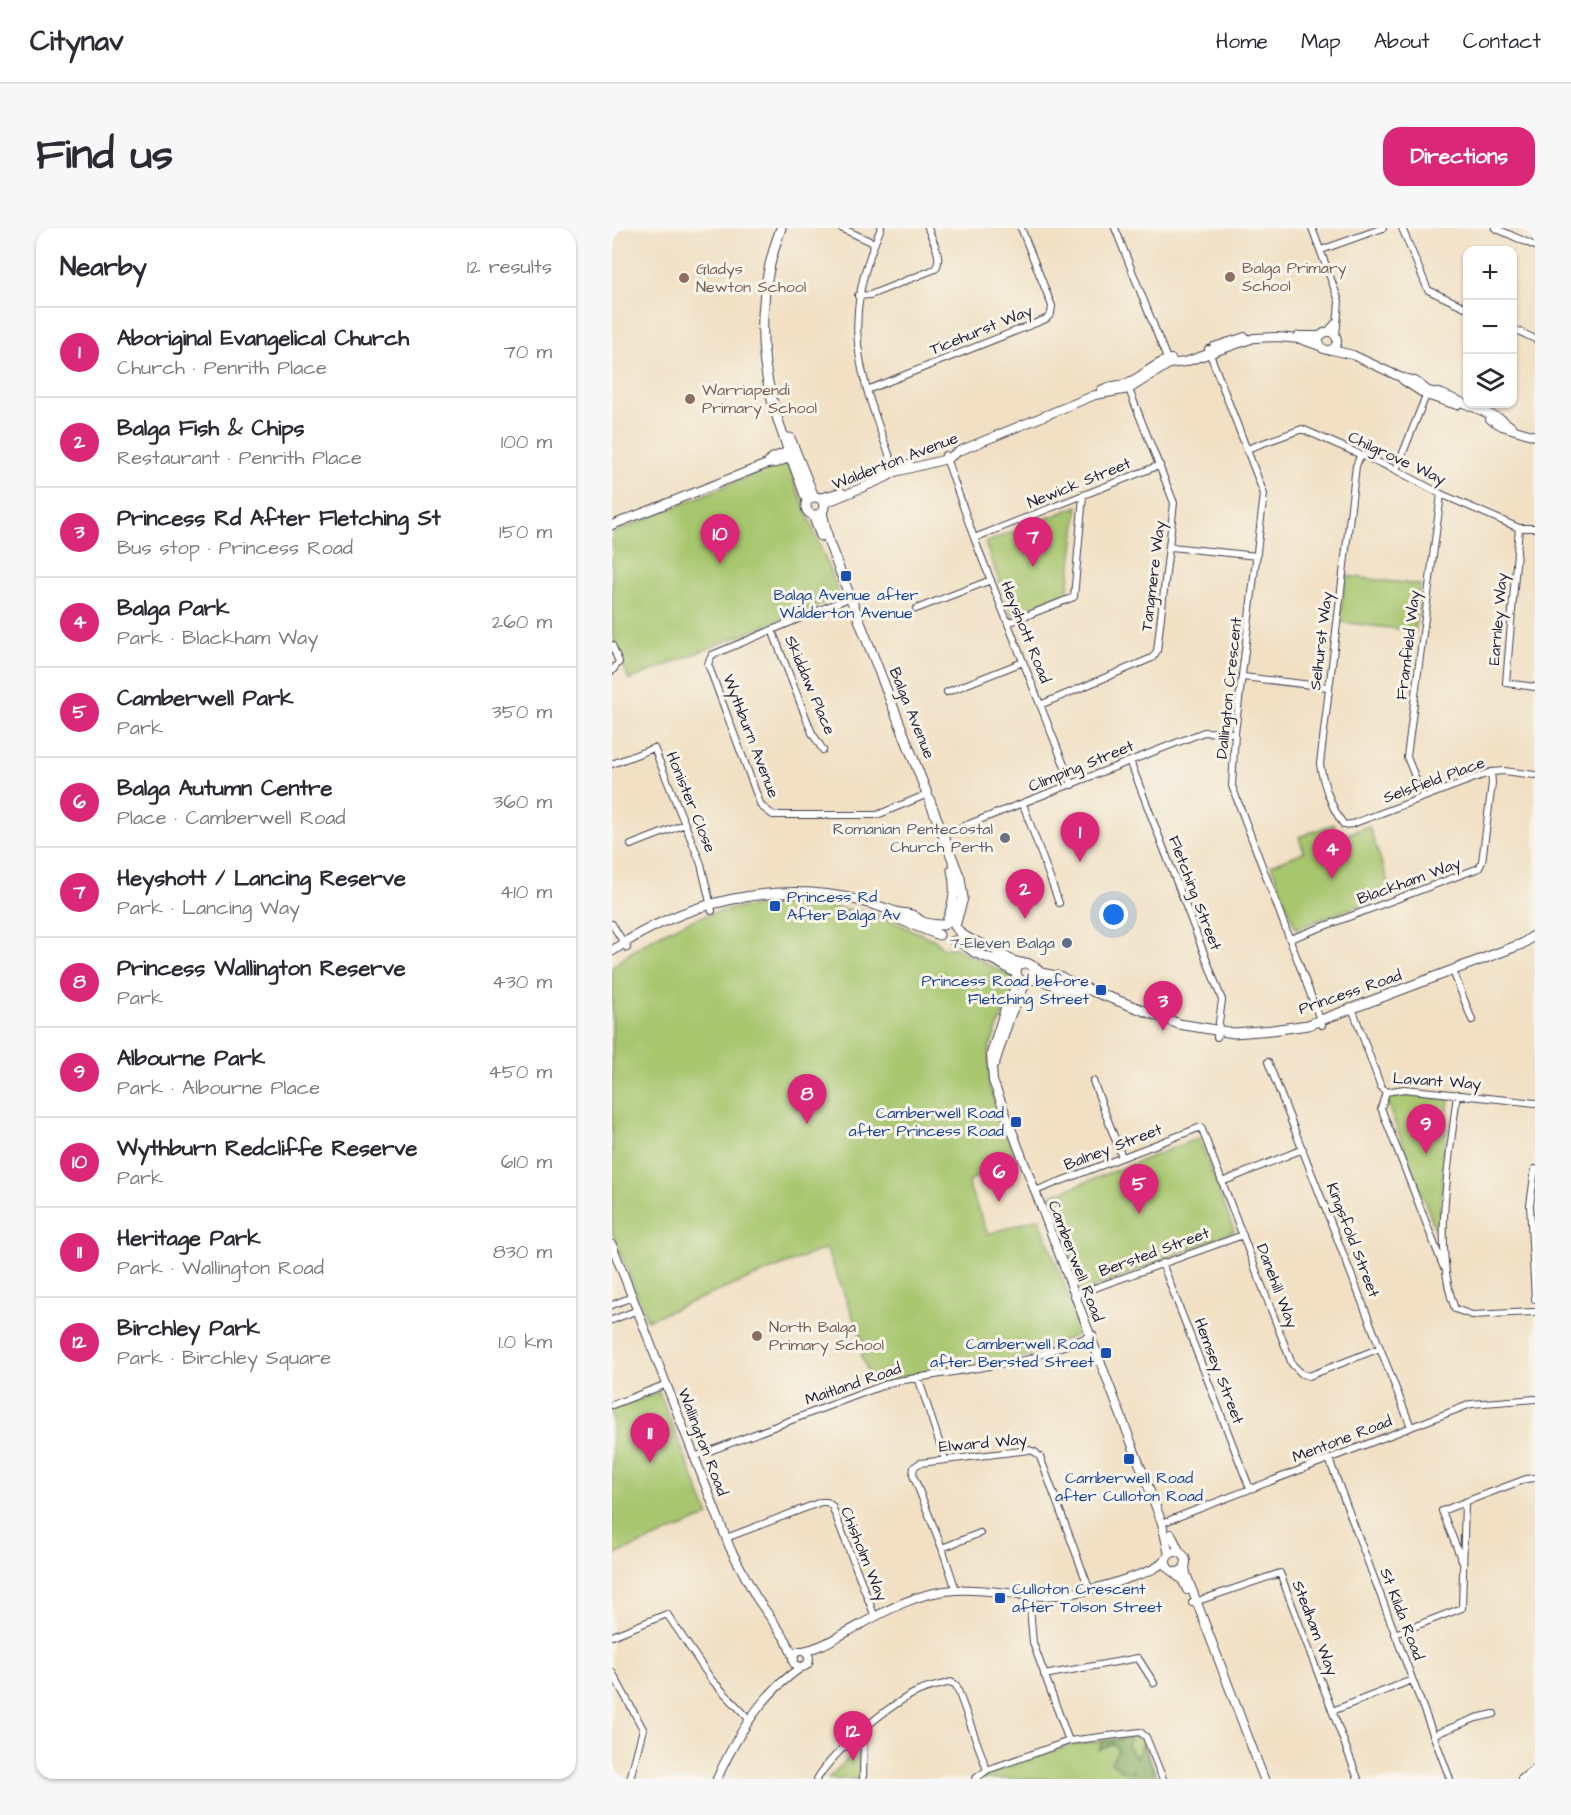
<!DOCTYPE html>
<meta charset="utf-8">
<style>
body{margin:0;font-family:"Architects Daughter",sans-serif;background:#f7f7f7;color:#2b2b33}
.controls{position:absolute;right:18px;top:18px;display:grid;overflow:hidden;border-radius:12px;box-shadow:0 2px 4px #0004}
.controls button{width:54px;height:54px;display:grid;place-items:center;padding:0;border:0;border-bottom:2px solid #e1e1e2;background:#fff;color:#2b2b33;font:30px sans-serif}
.you{position:absolute;left:502px;top:687px;width:21px;height:21px;margin:-15px;border:4px solid #fff;border-radius:50%;background:#1a73e8;box-shadow:0 0 0 9px #1a73e833}
.badge{display:grid;place-items:center;width:39px;height:39px;border-radius:50%;background:#db2777;color:#fff;font-size:20px;font-weight:700}
.pin{position:absolute;translate:-50% -50px;filter:drop-shadow(0 2px 3px #0008)}
.pin::after{content:'';position:absolute;top:32px;width:21px;height:18px;background:inherit;clip-path:polygon(0 0,100% 0,50% 100%)}
.list{margin:0;padding:0;list-style:none}
h2{display:flex;justify-content:space-between;align-items:center;height:78px;margin:0;padding:0 24px;font-size:26px}
h2 small{font-size:20px;font-weight:400;color:#7c7c81}
.list li{display:grid;grid-template-columns:39px 1fr auto;gap:18px;align-items:center;box-sizing:border-box;height:90px;padding:0 24px;border-top:2px solid #e1e1e2}
.list b{display:block;font-size:22px;white-space:nowrap}
.list p{margin:0;font-size:20px;white-space:nowrap;color:#7c7c81}
.list em{font-size:20px;font-style:normal;color:#7c7c81}
.icon{flex:none;width:33px;height:33px;fill:none;stroke:currentColor;stroke-width:2;stroke-linecap:round;stroke-linejoin:round}
.map{position:relative;flex:none;width:923px;height:1551px;overflow:hidden;border-radius:18px}
header{display:flex;align-items:center;gap:36px;box-sizing:border-box;height:84px;padding:0 30px;background:#fff;border-bottom:2px solid #e1e1e2}
header strong{font-size:28px}
nav{display:flex;gap:33px;margin-inline-start:auto;font-size:21px}
.intro{display:flex;align-items:center;justify-content:space-between;box-sizing:border-box;height:144px;padding:0 36px}
h1{margin:0;font-size:42px}
.button{padding:15px 27px;border-radius:18px;background:#db2777;color:#fff;font-size:21px;font-weight:700}
main{display:flex;gap:36px;padding:0 36px}
aside{flex:1;background:#fff;border-radius:18px;box-shadow:0 2px 4px #0004}
.map>svg:first-child{display:block}
.green{fill:#a7c66e;stroke:#647454;stroke-width:1.5}
.forest{fill:#85ab61;stroke:#54664e;stroke-width:1.5}
.lines{fill:none;stroke-linecap:round;stroke-linejoin:round}
.minor-casing{stroke:#413e4f;stroke-width:8}
.tertiary-casing{stroke:#413e4f;stroke-width:10}
.secondary-casing{stroke:#413e4f;stroke-width:11}
.minor{stroke:#fff;stroke-width:6}
.tertiary{stroke:#fff;stroke-width:8}
.secondary{stroke:#fff;stroke-width:9}
.education-dot{fill:#8d6e63;stroke:#f7f3e8;stroke-width:2}
.transit-dot{fill:#1a4fb4;stroke:#f7f3e8;stroke-width:2}
.worship-dot{fill:#6b7280;stroke:#f7f3e8;stroke-width:2}
.service-dot{fill:#5c6f8a;stroke:#f7f3e8;stroke-width:2}
.labels{text-anchor:middle;dominant-baseline:central;stroke-width:6;stroke-linejoin:round;paint-order:stroke}
.education-label{font-size:16px;fill:#785e54;stroke:#f7f3e8;text-anchor:start}
.street-label{font-size:16px;fill:#22223b;stroke:#f7f3e8}
.transit-label{font-size:16px;fill:#164399;stroke:#f7f3e8;text-anchor:end}
.worship-label{font-size:16px;fill:#5b616d;stroke:#f7f3e8;text-anchor:end}
.service-label{font-size:16px;fill:#4e5e75;stroke:#f7f3e8;text-anchor:end}
</style>
<header>
<strong>Citynav</strong>
<nav><a>Home</a><a>Map</a><a>About</a><a>Contact</a></nav>
</header>
<div class="intro"><h1>Find us</h1><a class="button">Directions</a></div>
<main>
<aside>
<h2>Nearby<small>12 results</small></h2>
<ul class="list">
<li><span class="badge">1</span><div><b>Aboriginal Evangelical Church</b><p>Church · Penrith Place</p></div><em>70 m</em></li>
<li><span class="badge">2</span><div><b>Balga Fish &amp; Chips</b><p>Restaurant · Penrith Place</p></div><em>100 m</em></li>
<li><span class="badge">3</span><div><b>Princess Rd After Fletching St</b><p>Bus stop · Princess Road</p></div><em>150 m</em></li>
<li><span class="badge">4</span><div><b>Balga Park</b><p>Park · Blackham Way</p></div><em>260 m</em></li>
<li><span class="badge">5</span><div><b>Camberwell Park</b><p>Park</p></div><em>350 m</em></li>
<li><span class="badge">6</span><div><b>Balga Autumn Centre</b><p>Place · Camberwell Road</p></div><em>360 m</em></li>
<li><span class="badge">7</span><div><b>Heyshott / Lancing Reserve</b><p>Park · Lancing Way</p></div><em>410 m</em></li>
<li><span class="badge">8</span><div><b>Princess Wallington Reserve</b><p>Park</p></div><em>430 m</em></li>
<li><span class="badge">9</span><div><b>Albourne Park</b><p>Park · Albourne Place</p></div><em>450 m</em></li>
<li><span class="badge">10</span><div><b>Wythburn Redcliffe Reserve</b><p>Park</p></div><em>610 m</em></li>
<li><span class="badge">11</span><div><b>Heritage Park</b><p>Park · Wallington Road</p></div><em>830 m</em></li>
<li><span class="badge">12</span><div><b>Birchley Park</b><p>Park · Birchley Square</p></div><em>1.0 km</em></li>
</ul>
</aside>
<div class="map">
<svg width="923" height="1551" viewBox="0 0 923 1551">
<rect width="100%" height="100%" fill="#f7f3e8"/>
<filter id="ink" filterUnits="userSpaceOnUse"><feTurbulence type="fractalNoise" baseFrequency=".0167" numOctaves="2"/><feDisplacementMap in="SourceGraphic" scale="12" xChannelSelector="R" yChannelSelector="G"/><feConvolveMatrix kernelMatrix="1 2 1 2 8 2 1 2 1" color-interpolation-filters="sRGB"/></filter>
<filter id="wash" filterUnits="userSpaceOnUse"><feTurbulence type="fractalNoise" baseFrequency=".008" numOctaves="4" result="noise"/><feDisplacementMap in="SourceGraphic" scale="24" xChannelSelector="R" yChannelSelector="G"/><feGaussianBlur stdDeviation="1.35" result="paint"/><feColorMatrix in="noise" values="0 0 0 0 0 0 0 0 0 0 0 0 0 0 0 0 0 1.4 0 .05"/><feComposite in="paint" operator="in"/></filter>
<g filter="url(#wash)">
<rect width="100%" height="100%" fill="#f1e0c3"/>
<path class="green" d="M174,233L228,368L17,452L0,406V305Z
M466,278L456,363L400,386L373,315Z
M733,348L808,357L803,403L728,394Z
M722,596L727,609L757,598L780,665L684,701L659,637L692,624L687,609Z
M184,674L261,685L323,712L331,720H344L405,751L377,821V858L405,935L360,951L356,956L376,1006L427,990L470,1104L413,1129L284,1150L262,1159L249,1127L255,1124L214,1020L35,1092L0,1004V739C31,712 79,688 120,681C141,677 163,676 184,674Z
M778,866L837,871L828,981V1013L774,872Z
M587,910L622,1003L469,1065L433,970Z
M47,1164L97,1288L0,1328V1182Z
M522,1508L528,1509L532,1514L546,1551H370L374,1547L455,1518Z
M251,1515L247,1551H216Z"/>
<path class="forest" d="M519,1509L515,1519L525,1530L530,1513L545,1551H514L523,1543L511,1544L499,1534L506,1522L501,1515L487,1522L491,1513Z"/>
</g>
<g filter="url(#ink)">
<g class="lines">
<defs>
<path id="minor" d="M229,0L262,15
M269,0C226,97 248,147 282,240
M503,0L557,136
M700,0L727,73L724,108
M790,0L816,62L855,80
M883,0L923,18
M709,22L771,0
M246,68L258,67L323,41C332,30 320,12 316,0
M900,100L923,111
M714,105L724,94
M596,121L652,266L623,505L620,558L710,797
M255,162L434,91L439,86L440,78L409,0
M635,221L690,201L784,242L829,266L907,300H923
M333,227L362,310L460,557
M748,228L744,238L708,536C711,556 720,581 732,597L740,596L879,544L892,543L923,547
M784,242L815,165
M907,300L894,455L923,459
M362,310L548,237
M559,319L645,328
M239,369L100,427L96,436L149,578L161,587H265L316,566
M304,381L379,352
M396,395L462,369L471,268
M160,402L200,505L211,522
M0,417L7,434L0,443
M631,449L716,459
M335,464L411,434
M428,477L540,430L545,423L562,275L516,159
M518,533L610,772L605,809
M0,536L42,520L89,636L100,683
M811,569L795,529L829,266
M411,576L447,675
M329,607L592,504L623,505
M19,617L73,596
M0,696L15,720
M678,711L867,640L870,634L880,555L879,544
M841,743L860,792
M742,785L769,859L774,864L792,861L923,875
M656,834L799,1199
M481,853L510,929
M774,864L769,880L831,1038
M845,866C838,929 820,1022 843,1081L860,1087L923,1084
M923,941L918,977L923,1071
M610,954L691,921
M423,963L589,899L680,1136L690,1146L697,1148L768,1120
M550,1035L638,1261
M463,1067L631,1007
M0,1077L20,1069
M0,1092L26,1082
M306,1149L333,1232
M0,1177L55,1156
M82,1229L280,1154L414,1132L481,1107
M717,1231L838,1551
M550,1295L859,1176L923,1171
M114,1310L209,1274H215L220,1278L263,1389
M330,1320L368,1305
M850,1333L830,1283L853,1274
M344,1362L330,1320L301,1247L302,1239L308,1235L417,1222L423,1224L428,1229L478,1363
M417,1367L421,1415L457,1513
M580,1375L668,1345L746,1551
M783,1406L850,1380L853,1274L914,1251L923,1250
M0,1408L55,1386L99,1451L137,1491
M0,1444L31,1501L18,1551
M432,1447L526,1430L542,1455
M720,1483L800,1452
M821,1507L864,1490L882,1486
M205,1551C222,1523 277,1476 307,1463C317,1459 329,1457 339,1454L344,1457L375,1542
M251,1551L252,1503
M363,1551L375,1542L457,1513L528,1504L534,1509L551,1551
M909,1551L923,1540"/>
<path id="tertiary" d="M707 113a9 9 0 1 1 18 0a9 9 0 1 1-18 0Z
M687,108H709
M602,119L633,109
M720,122L741,127L788,149L803,153L816,163L830,166L889,191L901,200
M791,152L814,167L845,177
M489,162C497,158 504,158 512,156C529,151 542,134 559,131
M878,191L890,198L923,208
M156,235L160,230L182,221
M259,252L278,239L297,237
M207,270L229,264
M211,276L273,250L283,244L335,231L347,223L483,167L517,161L557,136L573,134L642,110L665,109L688,111L708,118
M0,297L155,236L164,235L184,227
M405,748L401,764L395,774L379,826L381,853L550,1295L557,1327
M383,835L399,786L415,753
M0,1017L118,1320L144,1369L174,1412L182,1431
M559,1306L568,1325
M554 1334a10 10 0 1 1 20 0a10 10 0 1 1-20 0Z
M573,1337L574,1346L652,1551
M561,1344L571,1353L575,1362
M191,1423C208,1420 221,1411 237,1403C270,1385 304,1364 343,1362C367,1360 391,1365 415,1367C450,1370 482,1362 514,1351C528,1346 544,1343 554,1331
M181 1431a8 8 0 1 1 16 0a8 8 0 1 1-16 0Z
M105,1551C124,1508 151,1464 191,1438"/>
<path id="secondary" d="M169,0C149,53 145,113 159,168C168,204 183,238 195,273
M178,210L202,269
M194 278a9 9 0 1 1 18 0a9 9 0 1 1-18 0Z
M210,284L217,315L348,650L351,670L343,698
M201,287L209,308
M279,688L327,707
M334,696C341,678 345,661 340,642
M345,701C355,714 370,714 383,722C392,728 397,733 408,735
M342,713L350,715L364,725L385,733L404,745
M0,723C70,674 165,651 249,673C261,676 272,680 284,684C290,686 296,685 302,688C305,690 306,691 309,693C316,697 324,697 331,697
M404 744a9 9 0 1 1 18 0a9 9 0 1 1-18 0Z
M421,738L429,745L449,749L462,756L567,796L622,805L660,802L696,797L910,716L923,707
M419,751L433,753L446,759L468,764"/>
</defs>
<use href="#minor" class="minor-casing"/>
<use href="#tertiary" class="tertiary-casing"/>
<use href="#secondary" class="secondary-casing"/>
<use href="#minor" class="minor"/>
<use href="#tertiary" class="tertiary"/>
<use href="#secondary" class="secondary"/>
</g>
</g>
<g class="education-dot">
<circle cx="618" cy="49" r="6"/>
<circle cx="72" cy="50" r="6"/>
<circle cx="78" cy="171" r="6"/>
<circle cx="145" cy="1108" r="6"/>
</g>
<g class="transit-dot">
<rect x="228" y="342" width="12" height="12" rx="3"/>
<rect x="157" y="672" width="12" height="12" rx="3"/>
<rect x="483" y="756" width="12" height="12" rx="3"/>
<rect x="398" y="888" width="12" height="12" rx="3"/>
<rect x="488" y="1119" width="12" height="12" rx="3"/>
<rect x="511" y="1225" width="12" height="12" rx="3"/>
<rect x="382" y="1364" width="12" height="12" rx="3"/>
</g>
<circle class="worship-dot" cx="393" cy="610" r="6"/>
<circle class="service-dot" cx="455" cy="715" r="6"/>
<g class="labels">
<g class="education-label">
<text x="630" y="40">Balga Primary<tspan x="630" dy="18">School</tspan></text>
<text x="84" y="41">Gladys<tspan x="84" dy="18">Newton School</tspan></text>
<text x="90" y="162">Warriapendi<tspan x="90" dy="18">Primary School</tspan></text>
<text x="157" y="1099">North Balga<tspan x="157" dy="18">Primary School</tspan></text>
</g>
<g class="street-label">
<text transform="translate(369 102) rotate(-22)">Ticehurst Way</text>
<text transform="translate(785 230) rotate(25)">Chilgrove Way</text>
<text transform="translate(283 233) rotate(-21)">Walderton Avenue</text>
<text transform="translate(467 255) rotate(-22)">Newick Street</text>
<text transform="translate(541 348) rotate(-83)">Tangmere Way</text>
<text transform="translate(886 391) rotate(-85)">Earnley Way</text>
<text transform="translate(414 404) rotate(68)">Heyshott Road</text>
<text transform="translate(709 413) rotate(-83)">Selhurst Way</text>
<text transform="translate(796 417) rotate(-83)">Framfield Way</text>
<text transform="translate(198 457) rotate(67)">Skiddaw Place</text>
<text transform="translate(617 460) rotate(-84)">Dallington Crescent</text>
<text transform="translate(300 485) rotate(68)">Balga Avenue</text>
<text transform="translate(139 508) rotate(69)">Wythburn Avenue</text>
<text transform="translate(469 538) rotate(-22)">Climping Street</text>
<text transform="translate(822 552) rotate(-20)">Selsfield Place</text>
<text transform="translate(79 574) rotate(68)">Honister Close</text>
<text transform="translate(797 653) rotate(-20)">Blackham Way</text>
<text transform="translate(583 665) rotate(69)">Fletching Street</text>
<text transform="translate(738 764) rotate(-19)">Princess Road</text>
<text transform="translate(825 853) rotate(4)">Lavant Way</text>
<text transform="translate(501 919) rotate(-21)">Balney Street</text>
<text transform="translate(741 1012) rotate(69)">Kingsfold Street</text>
<text transform="translate(542 1024) rotate(-20)">Bersted Street</text>
<text transform="translate(464 1033) rotate(69)">Camberwell Road</text>
<text transform="translate(665 1058) rotate(69)">Danehill Way</text>
<text transform="translate(607 1143) rotate(69)">Hemsey Street</text>
<text transform="translate(241 1156) rotate(-19)">Maitland Road</text>
<text transform="translate(730 1211) rotate(-21)">Mentone Road</text>
<text transform="translate(91 1214) rotate(69)">Wallington Road</text>
<text transform="translate(371 1215) rotate(-5)">Elward Way</text>
<text transform="translate(252 1326) rotate(68)">Chisholm Way</text>
<text transform="translate(790 1386) rotate(69)">St Kilda Road</text>
<text transform="translate(703 1400) rotate(69)">Stedham Way</text>
</g>
<g class="transit-label">
<text x="234" y="367" text-anchor="middle">Balga Avenue after<tspan x="234" dy="18">Walderton Avenue</tspan></text>
<text x="175" y="669" text-anchor="start">Princess Rd<tspan x="175" dy="18">After Balga Av</tspan></text>
<text x="477" y="753">Princess Road before<tspan x="477" dy="18">Fletching Street</tspan></text>
<text x="392" y="885">Camberwell Road<tspan x="392" dy="18">after Princess Road</tspan></text>
<text x="482" y="1116">Camberwell Road<tspan x="482" dy="18">after Bersted Street</tspan></text>
<text x="517" y="1250" text-anchor="middle">Camberwell Road<tspan x="517" dy="18">after Culloton Road</tspan></text>
<text x="400" y="1361" text-anchor="start">Culloton Crescent<tspan x="400" dy="18">after Tolson Street</tspan></text>
</g>
<g class="worship-label">
<text x="381" y="601">Romanian Pentecostal<tspan x="381" dy="18">Church Perth</tspan></text>
</g>
<g class="service-label">
<text x="443" y="715">7-Eleven Balga</text>
</g>
</g>
</svg>
<div class="controls">
<button>+</button>
<button>−</button>
<button><svg class="icon" aria-label="layers" viewBox="0 0 24 24"><path d="M12 4l9 5-9 5-9-5zM3 14l9 5 9-5"/></svg></button>
</div>
<div class="you"></div>
<div class="pin badge" style="left:468px;top:634px">1</div>
<div class="pin badge" style="left:413px;top:691px">2</div>
<div class="pin badge" style="left:551px;top:803px">3</div>
<div class="pin badge" style="left:720px;top:651px">4</div>
<div class="pin badge" style="left:527px;top:986px">5</div>
<div class="pin badge" style="left:387px;top:974px">6</div>
<div class="pin badge" style="left:421px;top:339px">7</div>
<div class="pin badge" style="left:195px;top:896px">8</div>
<div class="pin badge" style="left:814px;top:926px">9</div>
<div class="pin badge" style="left:108px;top:336px">10</div>
<div class="pin badge" style="left:38px;top:1235px">11</div>
<div class="pin badge" style="left:241px;top:1533px">12</div>
</div>
</main>
